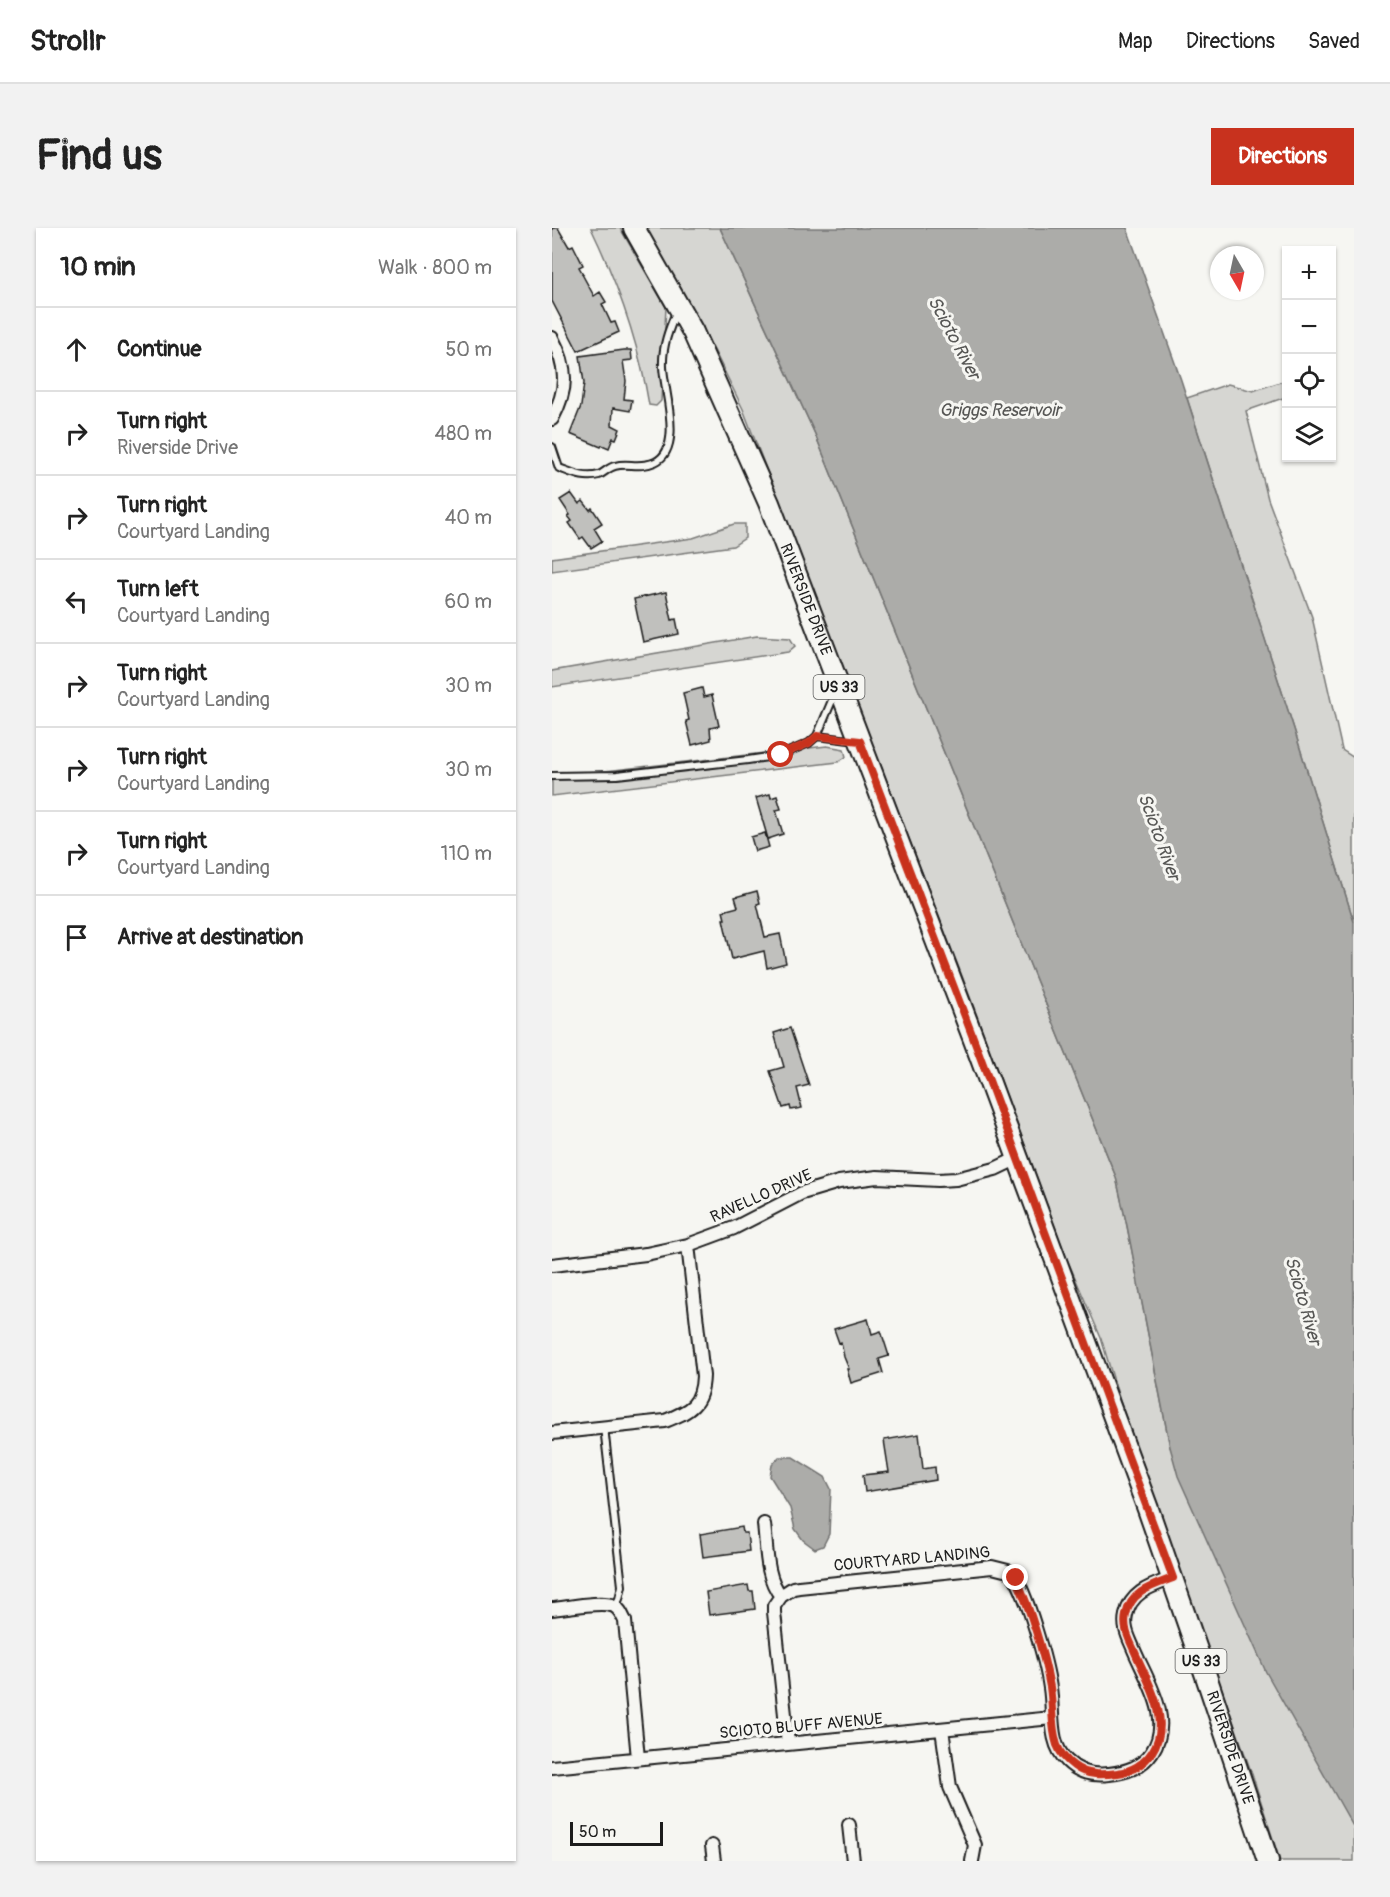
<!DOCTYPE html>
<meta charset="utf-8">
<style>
body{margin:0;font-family:Pangolin,sans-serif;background:#f2f2f2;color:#222}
.controls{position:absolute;right:18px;top:18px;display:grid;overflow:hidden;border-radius:0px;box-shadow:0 2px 4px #0004}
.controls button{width:54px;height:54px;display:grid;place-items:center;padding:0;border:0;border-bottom:2px solid #e0e0e0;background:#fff;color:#222;font:30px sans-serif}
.compass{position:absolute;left:658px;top:18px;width:54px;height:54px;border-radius:50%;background:#fff;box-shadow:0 2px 4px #0004;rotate:171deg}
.scale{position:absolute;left:18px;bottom:15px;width:93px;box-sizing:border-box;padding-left:6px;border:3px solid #1c1c1c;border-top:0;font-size:16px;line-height:21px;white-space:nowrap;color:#1c1c1c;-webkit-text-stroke:4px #f6f6f2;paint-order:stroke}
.stop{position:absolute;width:18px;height:18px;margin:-14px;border:4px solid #c8321e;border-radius:50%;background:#fff}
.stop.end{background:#c8321e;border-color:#fff;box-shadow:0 2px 6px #0008}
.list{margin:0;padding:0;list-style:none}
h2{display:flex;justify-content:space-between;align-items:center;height:78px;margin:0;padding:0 24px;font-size:26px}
h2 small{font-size:20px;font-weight:400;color:#767676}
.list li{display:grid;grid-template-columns:39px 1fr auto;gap:18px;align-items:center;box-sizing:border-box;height:84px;padding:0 24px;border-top:2px solid #e0e0e0}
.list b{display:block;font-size:22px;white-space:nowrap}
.list p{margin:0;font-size:20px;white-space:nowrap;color:#767676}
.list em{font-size:20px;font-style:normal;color:#767676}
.icon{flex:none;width:33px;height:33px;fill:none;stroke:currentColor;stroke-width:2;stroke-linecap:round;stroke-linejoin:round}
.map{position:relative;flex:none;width:802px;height:1633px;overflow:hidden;border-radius:0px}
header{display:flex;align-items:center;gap:36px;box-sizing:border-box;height:84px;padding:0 30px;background:#fff;border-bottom:2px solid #e0e0e0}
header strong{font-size:28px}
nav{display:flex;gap:33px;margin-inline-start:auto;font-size:21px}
.intro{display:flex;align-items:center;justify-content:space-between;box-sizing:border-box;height:144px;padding:0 36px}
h1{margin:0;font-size:42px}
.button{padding:15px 27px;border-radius:0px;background:#c8321e;color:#fff;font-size:21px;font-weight:700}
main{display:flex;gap:36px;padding:0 36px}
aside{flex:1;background:#fff;border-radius:0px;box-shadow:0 2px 4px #0004}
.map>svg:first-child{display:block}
.green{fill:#d6d6d2;stroke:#797977;stroke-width:1.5}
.water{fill:#acaca9;stroke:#727271;stroke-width:1.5}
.building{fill:#c0c0bd;stroke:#1c1c1c;stroke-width:1.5}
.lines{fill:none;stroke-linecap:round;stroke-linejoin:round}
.lane-casing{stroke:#1c1c1c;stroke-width:10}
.street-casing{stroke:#1c1c1c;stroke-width:16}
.primary-casing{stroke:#1c1c1c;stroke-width:24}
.lane{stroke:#f6f6f2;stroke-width:6}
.street{stroke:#f6f6f2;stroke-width:12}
.primary{stroke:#f6f6f2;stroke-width:20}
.route{stroke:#c8321e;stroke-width:8}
.labels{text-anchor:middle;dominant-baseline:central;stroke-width:6;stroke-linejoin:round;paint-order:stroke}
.shield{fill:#f6f6f2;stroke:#5d5d5c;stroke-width:1.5}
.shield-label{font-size:15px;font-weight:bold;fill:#1c1c1c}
.street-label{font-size:16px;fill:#1c1c1c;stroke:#f6f6f2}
.water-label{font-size:18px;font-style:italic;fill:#565654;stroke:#f6f6f2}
</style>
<header>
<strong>Strollr</strong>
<nav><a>Map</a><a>Directions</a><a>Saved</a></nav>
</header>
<div class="intro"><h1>Find us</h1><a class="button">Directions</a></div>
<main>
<aside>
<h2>10 min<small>Walk · 800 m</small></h2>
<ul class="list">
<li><svg class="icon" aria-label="ahead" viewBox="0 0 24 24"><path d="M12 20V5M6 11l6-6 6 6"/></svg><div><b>Continue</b></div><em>50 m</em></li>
<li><svg class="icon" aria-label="right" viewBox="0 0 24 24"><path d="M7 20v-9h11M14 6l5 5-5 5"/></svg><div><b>Turn right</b><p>Riverside Drive</p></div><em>480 m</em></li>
<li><svg class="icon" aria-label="right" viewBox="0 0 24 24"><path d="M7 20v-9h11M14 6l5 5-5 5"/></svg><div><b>Turn right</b><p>Courtyard Landing</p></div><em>40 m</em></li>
<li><svg class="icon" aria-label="left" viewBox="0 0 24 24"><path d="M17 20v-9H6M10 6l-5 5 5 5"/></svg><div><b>Turn left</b><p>Courtyard Landing</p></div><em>60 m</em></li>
<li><svg class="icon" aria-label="right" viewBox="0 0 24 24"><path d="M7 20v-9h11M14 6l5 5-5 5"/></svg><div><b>Turn right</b><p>Courtyard Landing</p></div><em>30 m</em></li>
<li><svg class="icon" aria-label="right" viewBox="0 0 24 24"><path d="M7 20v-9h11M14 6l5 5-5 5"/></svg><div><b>Turn right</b><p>Courtyard Landing</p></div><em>30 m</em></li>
<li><svg class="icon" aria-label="right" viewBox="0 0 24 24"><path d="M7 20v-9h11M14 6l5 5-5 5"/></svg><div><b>Turn right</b><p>Courtyard Landing</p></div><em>110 m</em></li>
<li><svg class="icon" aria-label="arrive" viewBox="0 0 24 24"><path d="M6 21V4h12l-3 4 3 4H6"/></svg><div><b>Arrive at destination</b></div></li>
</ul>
</aside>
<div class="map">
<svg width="802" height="1633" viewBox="0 0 802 1633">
<rect width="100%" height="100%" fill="#f6f6f2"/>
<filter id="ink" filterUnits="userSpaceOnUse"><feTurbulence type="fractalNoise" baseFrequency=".0167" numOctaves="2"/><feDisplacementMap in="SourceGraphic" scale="12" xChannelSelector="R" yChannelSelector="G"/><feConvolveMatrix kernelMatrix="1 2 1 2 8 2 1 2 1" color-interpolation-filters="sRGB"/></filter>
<g filter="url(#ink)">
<path class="green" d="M39,0H68L114,79L109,173L104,178L97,177C87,116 66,56 39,0Z
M94,0H168L263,206L564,949L575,998L618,1219L802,1600V1633H728L702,1552L568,1173L549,1110L515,1031L415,761L191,181L162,122Z
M734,152V169L694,183L716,271L760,389L790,522L802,530V694L742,501L635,170L676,156L701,163Z
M182,296H193V310L181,318L0,343V330L141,310Z
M205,408L238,410L243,418L236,424L0,459V443Z
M275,518L292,521L294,529L286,534L0,568V549Z"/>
<path class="water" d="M168,0H575L629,152L742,501L802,694V1600L714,1444L626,1248L618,1219L575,998L564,949L263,206Z
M227,1229H241L273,1249L279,1261L277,1306L271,1318L263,1321L251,1312L243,1301L238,1280L218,1248L220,1237Z"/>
<path class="building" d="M0,0H6L17,19L21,17L31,37L27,39L31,46H30L42,68L48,64L54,74L50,76L59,95L63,94L67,104L26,123L0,73Z
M72,122H79L80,132L71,133L74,153L72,171L80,172L78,183L61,180L60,197L68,201L64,211L61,210L57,220L50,217L49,219L18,206L29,178L32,155L28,128Z
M19,265L27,276L31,273L38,282L40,280L50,295L42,300L50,313L39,320L31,309L28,311L17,295L20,293L16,288L18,287L8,272Z
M114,364L120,392L124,391L127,406L91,414L82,371Z
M150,460L152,469L160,467L167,498L158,500L159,512L140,517L134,493L137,492L131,465Z
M218,566L219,570L225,568L229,581L224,582L231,606L216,611L204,570Z
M213,605L217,619L203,623L199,609Z
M205,663L208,675L205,676L213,709L228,706L234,735L215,740L212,723L180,731L171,691H173L171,683L186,679L183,669Z
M238,800L257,857L245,860L250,880L239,882L238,878L231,880L218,843L232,839L222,805Z
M316,1091L320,1106L329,1103L337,1128L327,1131L331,1145L299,1155L295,1141H297L292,1129L289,1114L287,1115L282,1101Z
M367,1206L371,1241L383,1239L384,1252L313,1264L311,1247L337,1244L332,1212Z
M190,1299L191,1305H195L197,1323L151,1329L148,1306Z
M196,1357L197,1363H201L203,1381L157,1387L154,1364Z"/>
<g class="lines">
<defs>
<path id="lane" d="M0,219L7,240C21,245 32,251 47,247C52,245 57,239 63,238C76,234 87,241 103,234C132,221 112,163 111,139C110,118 117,101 125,82
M284,463L265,508L305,513
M0,548L65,547L196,532L229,527L257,515L265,508
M52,1199L70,1358L67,1371L63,1378"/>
<path id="street" d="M0,110C16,140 16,161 0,191
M0,1037L94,1026L136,1017L182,1000L250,965L287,954L325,949L386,952L404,951L443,941L466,930
M0,1205L113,1193C138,1183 150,1177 151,1148L136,1017
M212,1296C215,1319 213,1349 229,1368L222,1378V1384L236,1515
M229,1368L241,1360L247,1359L440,1339L460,1344C475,1365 494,1433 498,1460C502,1484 496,1515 515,1533C527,1545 541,1548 557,1546C575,1544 590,1539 600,1524C622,1491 595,1453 582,1422C577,1410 571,1400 574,1387C579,1363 600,1358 621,1350
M0,1381C14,1380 50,1372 62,1378C68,1381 70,1387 73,1393L86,1530
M390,1501L398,1559L423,1617L420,1633
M0,1539L500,1490
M297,1597L301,1633
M160,1618L162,1633"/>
<g id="primary">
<path id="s1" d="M82,0L141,104L217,275L422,812L596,1281L652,1442L716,1633"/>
</g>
</defs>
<use href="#lane" class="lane-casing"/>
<use href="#street" class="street-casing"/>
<use href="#primary" class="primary-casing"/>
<use href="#lane" class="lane"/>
<use href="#street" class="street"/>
<use href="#primary" class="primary"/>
</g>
</g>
<g class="lines" filter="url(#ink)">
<path class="route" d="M229,527L257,515L265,508L308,513L422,812L621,1350C600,1358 579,1363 574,1387C571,1400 577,1411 582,1422C595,1453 621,1492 600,1524C592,1536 580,1543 566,1545C550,1547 535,1548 522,1538C515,1533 509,1527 505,1517C499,1499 501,1478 498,1459C492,1426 478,1380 464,1350"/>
</g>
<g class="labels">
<g class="shield">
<rect x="261.5" y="447" width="51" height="24" rx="4.5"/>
<rect x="623.5" y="1421" width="51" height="24" rx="4.5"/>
</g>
<g class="shield-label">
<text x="287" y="459">US 33</text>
<text x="649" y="1433">US 33</text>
</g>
<g class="street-label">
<text stroke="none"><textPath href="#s1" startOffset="410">RIVERSIDE DRIVE</textPath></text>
<text transform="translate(209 968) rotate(-24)">RAVELLO DRIVE</text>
<text transform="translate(360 1331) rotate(-5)">COURTYARD LANDING</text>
<text transform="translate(249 1498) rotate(-5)">SCIOTO BLUFF AVENUE</text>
<text stroke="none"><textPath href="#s1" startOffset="1634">RIVERSIDE DRIVE</textPath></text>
</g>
<g class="water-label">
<text transform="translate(402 110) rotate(62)">Scioto River</text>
<text x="448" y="182">Griggs Reservoir</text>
<text transform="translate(607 609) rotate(70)">Scioto River</text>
<text transform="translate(751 1073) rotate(74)">Scioto River</text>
</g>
</g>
</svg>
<div class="controls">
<button>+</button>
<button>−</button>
<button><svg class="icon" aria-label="locate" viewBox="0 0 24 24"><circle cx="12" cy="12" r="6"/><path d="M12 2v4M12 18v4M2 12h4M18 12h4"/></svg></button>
<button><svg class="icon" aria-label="layers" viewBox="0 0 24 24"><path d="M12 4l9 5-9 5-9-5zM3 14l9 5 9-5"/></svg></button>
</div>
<svg class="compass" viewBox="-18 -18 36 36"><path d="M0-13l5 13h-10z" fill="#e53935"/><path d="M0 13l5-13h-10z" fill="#767676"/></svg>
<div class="scale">50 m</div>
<div class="stop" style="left:229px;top:527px"></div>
<div class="stop end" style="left:464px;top:1350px"></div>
</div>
</main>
